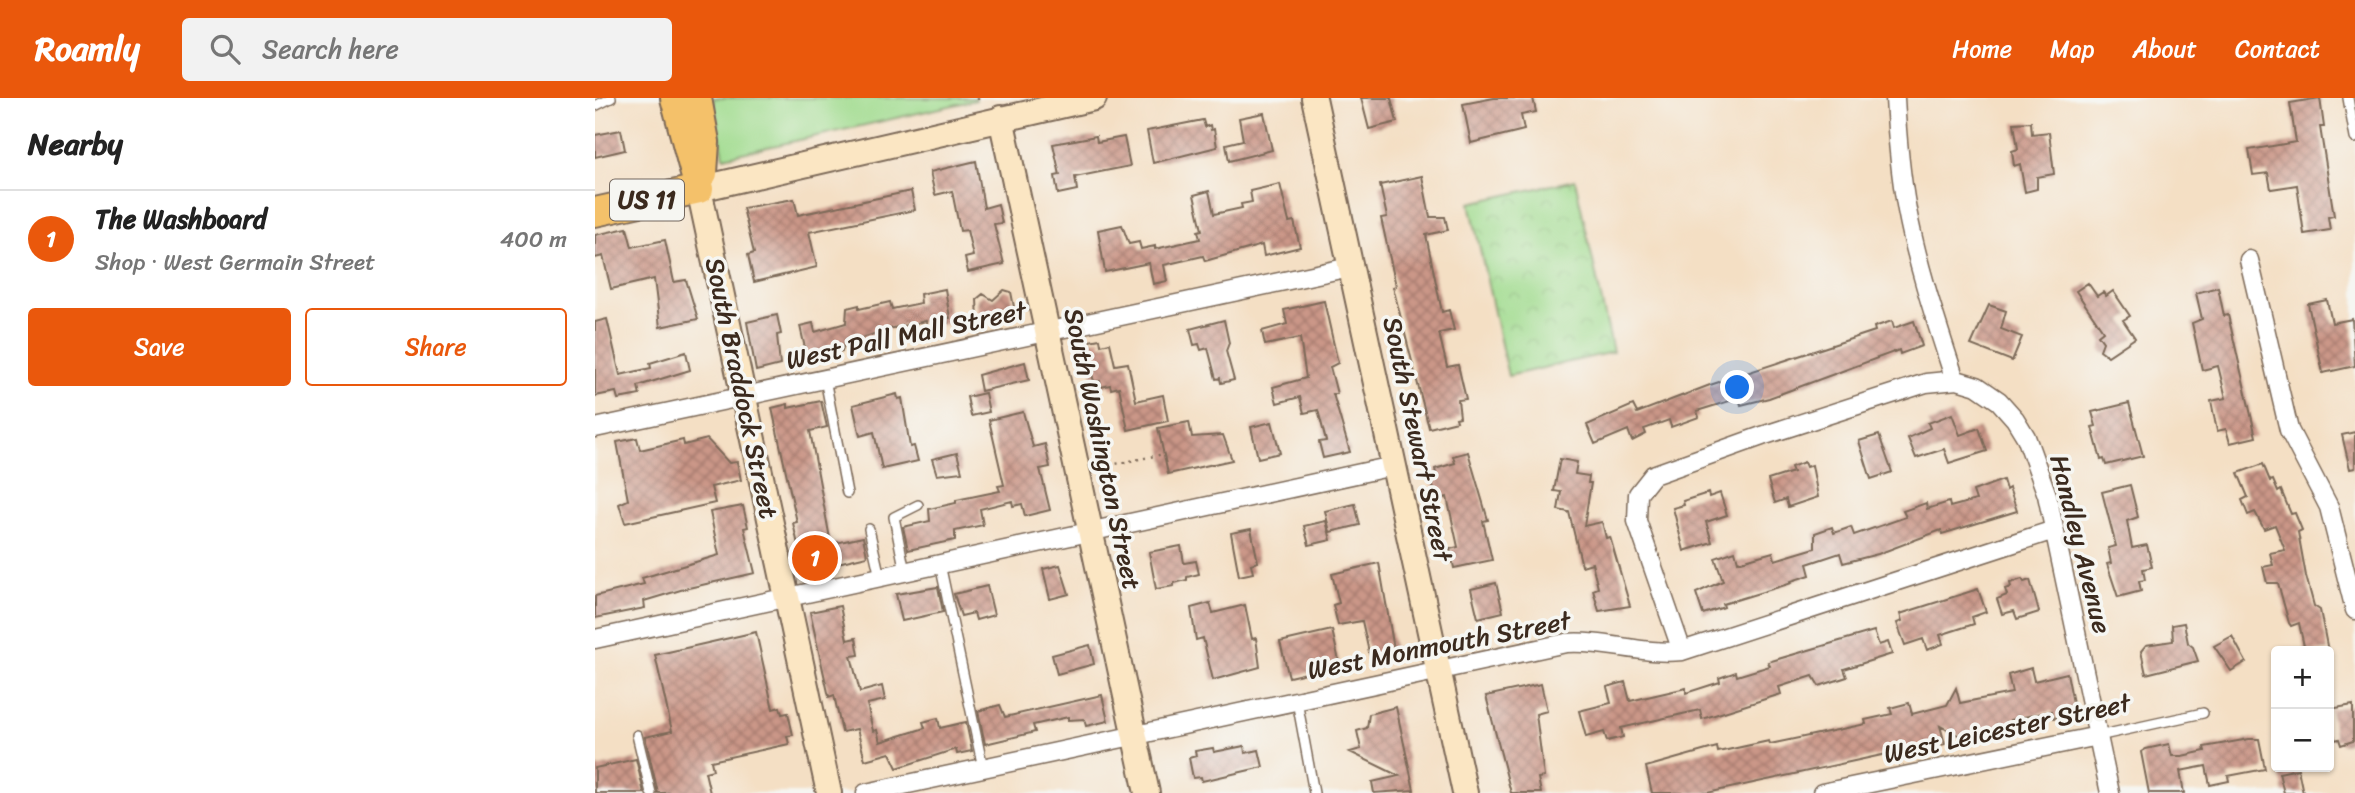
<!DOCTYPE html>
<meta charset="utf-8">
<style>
body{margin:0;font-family:Sriracha,sans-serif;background:#f2f2f2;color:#222}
.controls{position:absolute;right:21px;bottom:21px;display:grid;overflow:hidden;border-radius:7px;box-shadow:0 2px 5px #0004}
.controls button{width:63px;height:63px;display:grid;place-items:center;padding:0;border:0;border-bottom:2px solid #e0e0e0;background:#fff;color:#222;font:35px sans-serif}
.you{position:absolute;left:1143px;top:290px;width:24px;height:24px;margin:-18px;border:5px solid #fff;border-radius:50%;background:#1a73e8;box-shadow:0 0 0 10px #1a73e833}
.badge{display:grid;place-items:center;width:46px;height:46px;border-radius:50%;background:#ea580c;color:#fff;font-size:23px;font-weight:700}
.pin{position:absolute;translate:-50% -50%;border:4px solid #fff;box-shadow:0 2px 7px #0006}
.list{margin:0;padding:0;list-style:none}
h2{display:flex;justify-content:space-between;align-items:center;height:91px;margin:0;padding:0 28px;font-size:30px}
h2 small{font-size:23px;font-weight:400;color:#767676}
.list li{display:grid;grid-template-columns:46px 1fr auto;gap:21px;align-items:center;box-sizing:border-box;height:98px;padding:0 28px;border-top:2px solid #e0e0e0}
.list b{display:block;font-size:26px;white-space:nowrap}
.list p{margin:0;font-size:23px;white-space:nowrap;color:#767676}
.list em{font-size:23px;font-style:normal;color:#767676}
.actions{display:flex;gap:14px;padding:21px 28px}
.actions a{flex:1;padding:16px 0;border:2px solid #ea580c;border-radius:7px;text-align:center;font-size:24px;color:#ea580c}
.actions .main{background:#ea580c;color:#fff}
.icon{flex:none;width:38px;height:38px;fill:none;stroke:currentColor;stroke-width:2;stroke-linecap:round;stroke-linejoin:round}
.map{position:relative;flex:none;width:1760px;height:695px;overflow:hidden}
header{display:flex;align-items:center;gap:42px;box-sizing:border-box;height:98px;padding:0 35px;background:#ea580c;color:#fff}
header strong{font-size:33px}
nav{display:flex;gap:38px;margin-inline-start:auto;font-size:24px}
.search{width:490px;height:63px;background:#f2f2f2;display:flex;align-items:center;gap:18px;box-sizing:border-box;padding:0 24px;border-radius:7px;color:#767676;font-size:26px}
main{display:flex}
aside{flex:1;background:#fff}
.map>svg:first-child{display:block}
.green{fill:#a1dc8f;stroke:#6e8356;stroke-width:2}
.park{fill:url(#park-crowns);stroke:#6e8356;stroke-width:2}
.building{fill:url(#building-cross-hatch)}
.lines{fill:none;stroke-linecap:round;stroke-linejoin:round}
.lane-casing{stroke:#7c6958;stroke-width:12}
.street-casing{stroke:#7c6958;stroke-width:21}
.secondary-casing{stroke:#7c6958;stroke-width:28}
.primary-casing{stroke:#7c6958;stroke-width:32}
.path{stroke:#7c6958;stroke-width:2.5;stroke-dasharray:2 5;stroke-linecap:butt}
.lane{stroke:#fff;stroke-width:9}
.street{stroke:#fff;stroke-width:18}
.secondary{stroke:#fbe6c3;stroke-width:24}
.primary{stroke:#f4c16a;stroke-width:28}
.labels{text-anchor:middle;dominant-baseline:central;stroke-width:7;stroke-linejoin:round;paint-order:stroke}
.shield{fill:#f6f6f2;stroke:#73675e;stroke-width:2}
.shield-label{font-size:24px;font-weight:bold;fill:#3b2a1e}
.street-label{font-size:26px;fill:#3b2a1e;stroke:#f6f6f2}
</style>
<header>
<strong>Roamly</strong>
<div class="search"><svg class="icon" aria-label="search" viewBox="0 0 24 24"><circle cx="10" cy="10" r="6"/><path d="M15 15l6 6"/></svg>Search here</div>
<nav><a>Home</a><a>Map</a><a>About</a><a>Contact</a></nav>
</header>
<main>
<aside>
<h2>Nearby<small></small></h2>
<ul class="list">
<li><span class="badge">1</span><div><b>The Washboard</b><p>Shop · West Germain Street</p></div><em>400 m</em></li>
</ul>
<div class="actions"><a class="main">Save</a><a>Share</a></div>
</aside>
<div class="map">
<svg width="1760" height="695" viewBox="0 0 1760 695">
<defs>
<pattern id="park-crowns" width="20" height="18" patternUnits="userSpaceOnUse" patternTransform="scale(1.75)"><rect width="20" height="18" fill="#a1dc8f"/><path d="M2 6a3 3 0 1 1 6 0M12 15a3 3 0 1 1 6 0" fill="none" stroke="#8cbd7b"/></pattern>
<pattern id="building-cross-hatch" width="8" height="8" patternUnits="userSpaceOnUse" patternTransform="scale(1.75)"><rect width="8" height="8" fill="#cb9788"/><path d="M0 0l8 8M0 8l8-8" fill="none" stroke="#a67b6f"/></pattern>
</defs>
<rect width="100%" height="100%" fill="#f6f6f2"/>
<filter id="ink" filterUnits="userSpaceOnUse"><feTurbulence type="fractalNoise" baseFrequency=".0143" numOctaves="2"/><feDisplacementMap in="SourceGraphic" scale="14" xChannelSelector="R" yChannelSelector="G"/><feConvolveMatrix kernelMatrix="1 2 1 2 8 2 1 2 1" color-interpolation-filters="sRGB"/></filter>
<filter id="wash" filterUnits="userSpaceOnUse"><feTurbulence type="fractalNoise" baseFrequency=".00686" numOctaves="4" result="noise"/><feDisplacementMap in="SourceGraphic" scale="28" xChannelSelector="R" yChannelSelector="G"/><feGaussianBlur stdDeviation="1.57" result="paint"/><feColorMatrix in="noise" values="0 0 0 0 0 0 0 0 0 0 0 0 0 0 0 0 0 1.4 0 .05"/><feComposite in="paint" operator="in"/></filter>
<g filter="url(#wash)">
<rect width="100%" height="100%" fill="#f4dfc4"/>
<path class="green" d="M118,0H381V2L129,59Z"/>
<path class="park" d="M980,82L1018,254L913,278L875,105Z"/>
<g id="blocks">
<path class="building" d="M766,0H796L802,24L774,31Z
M899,0H938L941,14L926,17L929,32L876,45L868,6Z
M1725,0L1729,29H1725L1739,118L1733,119L1735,132L1709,136L1702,87L1676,91L1673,75L1658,77L1654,52L1701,44L1695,5Z
M669,15L677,52L634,63L631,46L648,42L644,20Z
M608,22L610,29L615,27L616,32L619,31L622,49L558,65L552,33Z
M1436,24L1437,36L1454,34L1459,76L1442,79V91L1430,94L1425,66L1419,68L1417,53L1423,51L1419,25Z
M26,32L30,52L0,59V37Z
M501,38L502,44L529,39L535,68L480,79L482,92L463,96L460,78L465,77L458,46Z
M381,63L389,110L403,106L407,125L399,126L409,166L373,174L370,160L378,158L372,132L365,133L357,93L340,97L335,74Z
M827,78L835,119H850L853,132L831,137L847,214L854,212L859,232L844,235L852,269L863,267L871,301L863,302L865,319L861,320L862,323L834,330L798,189L801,188L786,120L792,119L785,87Z
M685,86L694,124L699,123L705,149L669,158L667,147L610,163L608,158L569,167L572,183L558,186L554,165L510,174L503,132L527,127L534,146L544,144L546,151L560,148V151L605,141L603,133L607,132L599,97L614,93L619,116L647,110L646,106L657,104L655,93Z
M316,93L320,112L214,134L222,169L159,184L153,157L159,155L148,110L199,101L203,117Z
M32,130L37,149L70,142L79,184L91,182L103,221L65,229L59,181L16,191L8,158L0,160V137Z
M1493,185L1502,198L1508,194L1511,198L1518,193L1535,218L1528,222L1540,240L1513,258L1505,252L1508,244L1503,237L1508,233L1481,193Z
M1623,189L1629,218L1633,217L1661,339L1635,345L1631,331L1622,333L1616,303L1631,300L1623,268L1607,272L1597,225L1607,221L1601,195Z
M350,191L355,220H352L353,225L332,229L331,223L294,231L249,246L247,253L212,259L205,228L218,225L220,234L251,225L252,210L264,207V211L295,204L297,211L326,205L325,196Z
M409,192L416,194L420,214L383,222L382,201L388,196L398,202Z
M1732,202L1737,225L1757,221L1760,268L1728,275L1713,206Z
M729,203L743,265L735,269L742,296H738L755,354L728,360L724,344L731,343L723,312L709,315L705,299L682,305L678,289L711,280L705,240L670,247L667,233L692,226L689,212Z
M1394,207L1411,213L1406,231L1427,239L1417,263L1376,247Z
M182,217L186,236L182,237L185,267L161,273L152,224Z
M12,221L25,277L56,270L55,265L91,254L95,272L43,288L45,297L23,301L21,294L0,298V224Z
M629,222L634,245L631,253L639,282L626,285L625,280L621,281L613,250L606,252L604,246L599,247L595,231Z
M1297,223L1299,230L1319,223L1327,248L1305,256L1304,252L1174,300L1146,307L1144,300L1102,313L1104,319L1076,329L1074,322L1049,331L1051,336L1037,343L1033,332L1000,346L992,327L1038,307L1042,315L1115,287L1280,233L1279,229Z
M505,241L506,247L515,245L520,267L533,265L541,303L568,297L573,323L533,332L524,289L516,291L515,287L506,289L505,283L499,284L489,244Z
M430,264L434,282L386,293L383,277Z
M390,295L394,314L376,318L372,299Z
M302,296L303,301L307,300L315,349L319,348L323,363L287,371L279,334L265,338L258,307Z
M226,303L232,329L215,333L236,446L268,439L272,458L209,473L198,425L202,424L177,310L193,306V310Z
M1534,305L1548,358L1511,367L1509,361L1506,362L1497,329L1501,328L1497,314Z
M428,314L438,349L450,346L455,369L445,371L455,412L430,418L427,406L418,408L417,403L385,411L388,427L360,433V442L313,452L308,429L335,423L334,411L361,405V402L405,393L403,388L409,387L394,322Z
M1357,316L1365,337L1384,330L1392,353L1354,365L1349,351L1321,360L1313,340L1335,330L1333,325Z
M594,324L597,339L628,337L637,362L573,376L563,330Z
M677,324L685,355L663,360L656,329Z
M1760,334V370L1755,371L1747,337Z
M1284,337L1297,374L1276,381L1264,343Z
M42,340L45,352L88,342L89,347L112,341L134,365L142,364L146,382L116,389L120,405L30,425L24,406L33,402L22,344Z
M873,354L893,422L888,423L897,462L859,470L855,451L863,449L852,399L842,402L836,381L842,380L840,371L860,365L858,358Z
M362,355L367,374L342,377L337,361Z
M965,361L982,364L980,376L994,378L993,385H996L989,428L1007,424L1011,440L1015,439L1035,508L1004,513L998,492L1003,490L997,465L987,468L974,414L963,412L966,394L959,393Z
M1209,364L1211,369L1217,367L1223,399L1193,409L1191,401L1180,405L1173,382L1198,374L1196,369Z
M1668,366L1675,383L1678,382L1683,394L1686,392L1696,416L1700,415L1707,432L1703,434L1711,478L1719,508L1725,512L1733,553H1710L1704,525L1696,528L1694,525L1683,485H1672L1668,469L1678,467L1675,455L1690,452L1680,427L1669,431L1660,414L1653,417L1647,402L1653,399L1643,375Z
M1408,382L1411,392L1414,390L1422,413L1347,436L1346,432L1283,456L1248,465L1245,455L1212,466L1215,477L1196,483L1197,485L1128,506L1129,509L1108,516L1101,495L1128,483L1120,460L1140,453L1143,464L1178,454L1180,462L1220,450V435L1237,429L1239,435L1256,429L1259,437L1311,419L1308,413L1331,405L1332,411L1354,404L1355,409L1381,402L1378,393Z
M1535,387L1543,419L1532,423L1537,450L1552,447L1557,469L1548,471L1550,482L1544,483L1546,493L1523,499L1512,466L1516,465L1513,450L1521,448L1507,394Z
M1113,395L1114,399L1125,395L1132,417L1111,424L1117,444L1089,453L1078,410L1089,407L1088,403Z
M760,406L765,427L735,434L730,413Z
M148,408L153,429L149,430L160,475L89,491L49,503L50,510L0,520V498L49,486L47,480L124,457L115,414Z
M731,423L736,442L714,447L709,428Z
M656,431L663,464L656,466L658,475L644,478L636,435Z
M586,448L589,465L601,463L604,476L592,479V482L579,485V488L561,491L554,454Z
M784,465L799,551L796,552L798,558L776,563L767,523L743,527L738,507L744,505L737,476Z
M465,467L474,496L455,501L448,471Z
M1427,481L1429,484L1435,482L1444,514L1422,521L1419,513L1407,516L1402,501L1412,497L1410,491L1416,489L1415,485Z
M901,485L908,514L883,520L876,491Z
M392,488L399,517L381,522L379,515L366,518L359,496Z
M343,489L348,514L307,523L301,496Z
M1383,491L1391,514L1377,519L1379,526L1345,537L1348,546L1332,552L1328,541L1310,547L1302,525L1307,523L1305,516Z
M615,505L618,515L650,507L657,541L661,540L665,569L618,582L608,540L601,542L596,510Z
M245,508L252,542L261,540L264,557L256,558L265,594L287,588L290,602L272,606L278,633L282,632L285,644L330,630L328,624L343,620L345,630L371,624L377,653L362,656L361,651L302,670L295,655L270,662L262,631L247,634L239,597L234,599L215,514Z
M1589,525L1593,545L1598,549L1603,563L1551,576L1546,553L1551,547L1578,543L1577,527Z
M737,532L744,563L736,565L737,569L694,579L685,544Z
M1279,533L1284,547L1293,544L1297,556L1249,571L1252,579L1224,588L1218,578L1184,589L1186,596L1107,621L1105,612L1026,630L1028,639L1012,643L1009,634L991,639L984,613L1016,605L1012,589L1030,584L1035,603L1091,590V595L1125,584L1124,580L1141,574L1142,578L1175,568L1173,564Z
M161,534L178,611L185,609L187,616L193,615L198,637L192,638L194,646L116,663L118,672L110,674L115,695H63L50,639L77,633L60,557Z
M1637,538L1651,564L1636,573L1619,548Z
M495,547L499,566L462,576L457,557Z
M1436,570L1439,583L1472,575L1480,615L1459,620L1457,613L1415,622L1417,628L1365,638L1345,628L1350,646L1334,650L1333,647L1112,695H1057L1051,669L1122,649L1123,654L1174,643L1175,646L1271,626L1270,622L1297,616L1295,610L1314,605L1317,616L1352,607L1361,590L1365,605L1417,595L1413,577Z
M946,586L952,613L941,616L949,679L943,680L946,695H916L891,598Z
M507,597L513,623L491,628L489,621L473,622V619L438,627L440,634L390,646L383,613L405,607L410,619Z
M1758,607V643L1746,647L1744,641L1740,642L1735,611Z
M801,609L819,692L779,695L777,684L804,678L755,654L766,651L762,633L772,630L774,616Z
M1654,641H1664L1670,671L1633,678L1634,683L1615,687L1611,668L1585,673L1589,695H1554L1546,654L1551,651L1574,646L1577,658H1587L1610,653L1609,649Z
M649,648L650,655L664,652L668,669L607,683L606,679L598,680L594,660L601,658L600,653L618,650L619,654Z
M41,661L49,695H0V670Z
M1703,671L1708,695H1689L1684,675Z"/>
</g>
</g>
<g filter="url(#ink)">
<use href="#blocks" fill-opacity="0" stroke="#7c6958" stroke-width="2"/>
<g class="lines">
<defs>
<path id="lane" d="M1753,0L1760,40
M0,8L16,0
M230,281L252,395
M274,431L285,479
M345,466L388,670
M310,474L299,419L323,407
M702,603L719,695
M42,637L56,695
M1503,638L1608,615"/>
<path id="street" d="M1300,0C1302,38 1305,75 1312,112C1323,170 1342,226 1360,282
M1654,162L1694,332L1734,409L1760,512
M0,330L755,169
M0,541L798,368
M1087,553L1042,423L1043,396L1058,377L1167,338L1331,285L1362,282L1382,288L1404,303L1420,321L1431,339L1452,397L1515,695
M271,695L971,545C1010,542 1047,557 1087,553L1459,432
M1227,695L1503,638"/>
<path id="secondary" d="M719,0L870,695
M406,20L552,695
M234,695L104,91L499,0"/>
<path id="primary" d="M80,0L104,91
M102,0L110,44L108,75
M0,114L104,91"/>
</defs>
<use href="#lane" class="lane-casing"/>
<use href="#street" class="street-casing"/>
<use href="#secondary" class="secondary-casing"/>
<use href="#primary" class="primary-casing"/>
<path class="path" d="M383,0V4
M501,370L569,356"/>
<use href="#lane" class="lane"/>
<use href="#street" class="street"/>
<use href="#secondary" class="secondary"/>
<use href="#primary" class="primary"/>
</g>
</g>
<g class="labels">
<rect class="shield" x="15" y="81.5" width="74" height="41" rx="5"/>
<g class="shield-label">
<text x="52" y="102">US 11</text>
</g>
<g class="street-label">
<text transform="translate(311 237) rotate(-12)">West Pall Mall Street</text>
<text transform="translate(147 290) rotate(78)">South Braddock Street</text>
<text transform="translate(823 341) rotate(78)">South Stewart Street</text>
<text transform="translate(508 351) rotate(78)">South Washington Street</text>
<text transform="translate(1486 446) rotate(76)">Handley Avenue</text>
<text transform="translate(844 547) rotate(-11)">West Monmouth Street</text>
<text transform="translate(1412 630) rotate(-12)">West Leicester Street</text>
</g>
</g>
</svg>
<div class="controls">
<button>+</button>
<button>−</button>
</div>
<div class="you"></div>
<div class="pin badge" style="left:220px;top:460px">1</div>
</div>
</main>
